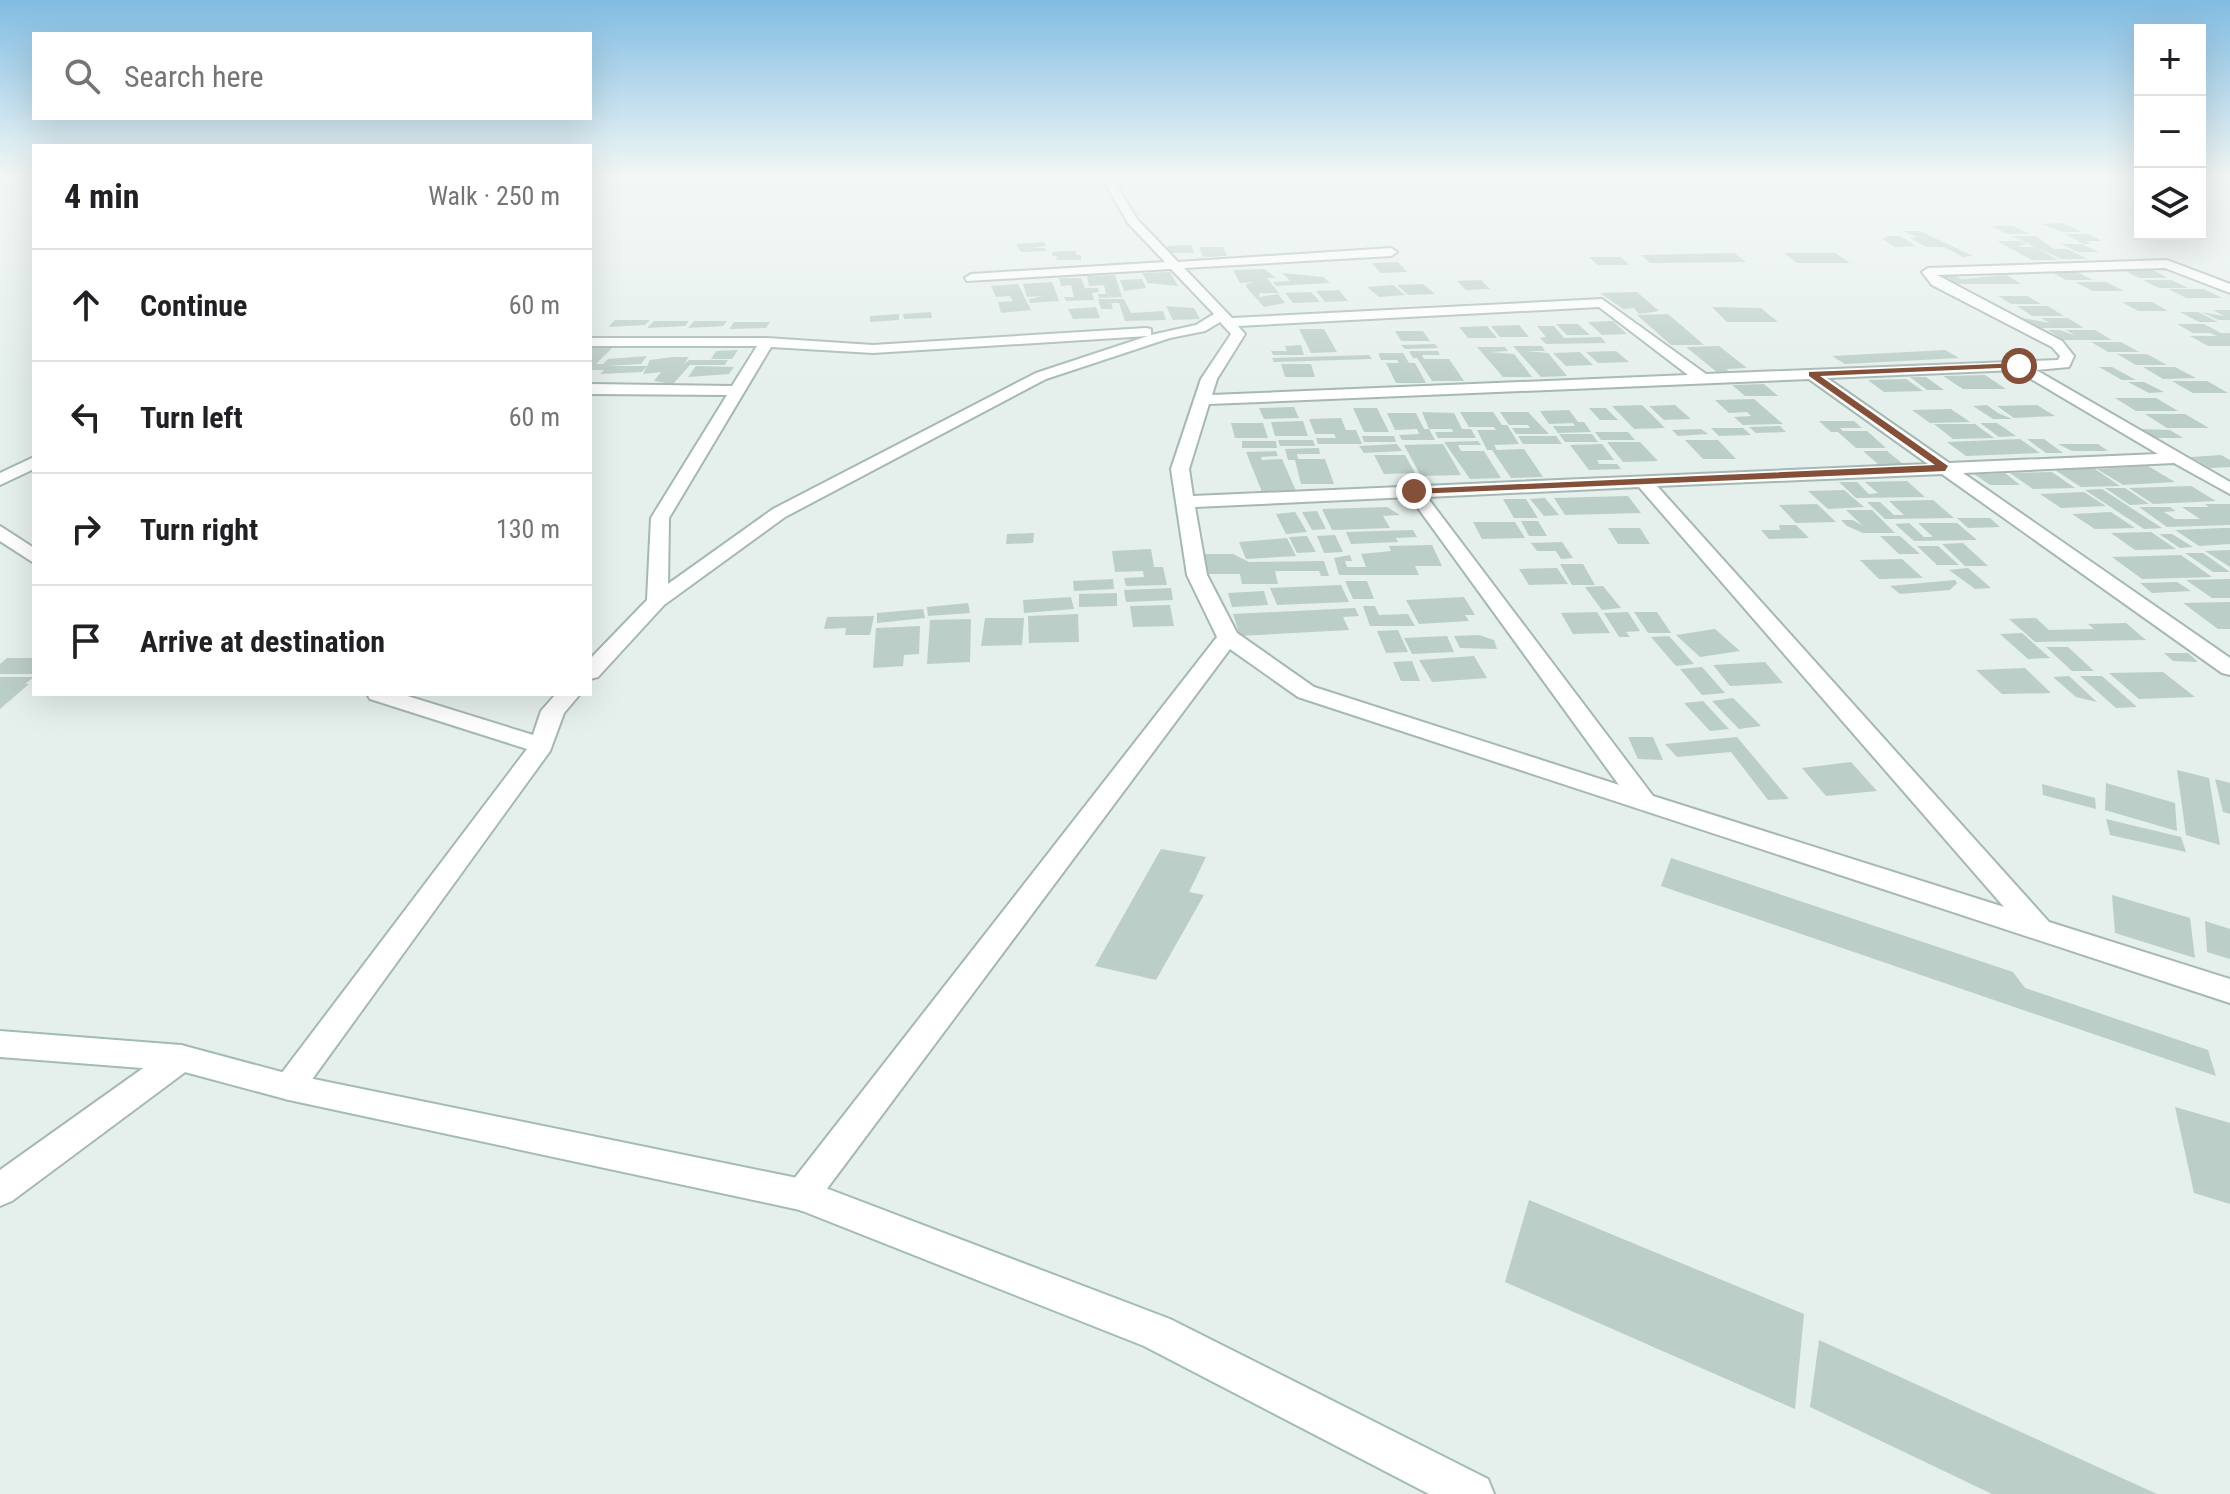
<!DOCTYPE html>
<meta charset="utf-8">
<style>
body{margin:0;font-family:"Roboto Condensed",sans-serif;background:#f6f6f6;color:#202124}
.controls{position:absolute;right:24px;top:24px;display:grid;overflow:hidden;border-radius:0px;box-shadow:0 8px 32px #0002}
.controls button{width:72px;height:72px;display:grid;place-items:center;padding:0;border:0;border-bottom:2px solid #e0e0e0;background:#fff;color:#202124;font:40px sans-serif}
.stop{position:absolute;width:24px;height:24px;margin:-18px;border:6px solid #845039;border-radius:50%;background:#fff}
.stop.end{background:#845039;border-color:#fff;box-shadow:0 2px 8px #0008}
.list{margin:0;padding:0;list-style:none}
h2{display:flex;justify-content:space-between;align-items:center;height:104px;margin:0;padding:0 32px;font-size:34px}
h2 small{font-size:26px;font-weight:400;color:#757577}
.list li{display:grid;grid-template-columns:52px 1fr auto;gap:24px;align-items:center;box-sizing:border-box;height:112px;padding:0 32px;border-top:2px solid #e0e0e0}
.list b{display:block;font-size:30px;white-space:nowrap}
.list em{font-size:26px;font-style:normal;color:#757577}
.icon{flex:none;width:44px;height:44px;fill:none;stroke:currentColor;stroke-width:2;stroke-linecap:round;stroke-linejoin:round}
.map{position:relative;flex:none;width:2230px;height:1494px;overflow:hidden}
.search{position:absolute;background:#fff;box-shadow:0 8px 32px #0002;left:32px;top:32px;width:560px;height:88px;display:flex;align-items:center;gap:20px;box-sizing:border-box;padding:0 28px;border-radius:0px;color:#757577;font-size:30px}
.panel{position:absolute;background:#fff;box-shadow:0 8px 32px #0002;left:32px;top:144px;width:560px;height:552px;border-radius:0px}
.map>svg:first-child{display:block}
.building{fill:#bccec8}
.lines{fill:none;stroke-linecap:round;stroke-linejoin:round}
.street-casing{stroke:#a6b8b3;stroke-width:4}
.secondary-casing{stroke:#a2bcb5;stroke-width:4}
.street{fill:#fff;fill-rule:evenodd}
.secondary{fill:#fff;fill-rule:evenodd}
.route{fill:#845039}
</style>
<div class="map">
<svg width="2230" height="1494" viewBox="0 0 2230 1494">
<rect width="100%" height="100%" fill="#e5efeb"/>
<path class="building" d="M2062,223L2082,232H2061L2042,224Z
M1991,226H2013L2029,234H2007Z
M1903,231H1920L1973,256L1963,257L1944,247H1926L1910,238L1917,237Z
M2065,234H2088L2102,241H2085L2091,244H2084Z
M1885,236H1900L1916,246L1895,247L1881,238H1888Z
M2012,236H2036L2054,249H2067L2088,259H2061Z
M1997,241H2020L2027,244L2018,246L2021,247H2035L2058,260H2032Z
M1044,242L1046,246L1031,248H1044L1046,251L1021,252L1016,244Z
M2061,244H2082L2099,252H2078Z
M1191,245L1194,253H1170L1167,246Z
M1199,247H1223L1227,256L1203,257Z
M1063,251H1076V255H1081V260H1056L1057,256H1052L1053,252Z
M1734,253L1746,262L1650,263L1641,255Z
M1784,253H1835L1850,263H1797Z
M1589,257H1621L1629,265H1598Z
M1398,262L1407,272L1381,273L1372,263Z
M1264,269L1276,278H1267L1279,293H1260L1259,297L1278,294L1285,303L1264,307L1247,288L1246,284L1254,282L1240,283L1233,270Z
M2122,269H2151L2168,278H2139Z
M1170,272L1178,286L1148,283L1142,273Z
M2051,272H2077L2093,280H2066Z
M1282,273L1323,277L1330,283L1276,286L1273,282L1290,281Z
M1115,275L1122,297L1099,298L1098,294H1106L1104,285L1089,286L1087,276Z
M1940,275H1955L1961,279L2007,275L2021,284H1954Z
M1059,278H1081L1085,288H1098L1099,292L1092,293L1094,300L1066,301L1064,297H1074L1071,285L1061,286Z
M1142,279L1146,288L1124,291L1120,280Z
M1481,280L1490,289L1466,290L1457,281Z
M2143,280H2171L2188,288H2159Z
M1052,282L1059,301L1030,303L1029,299L1042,296L1027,297L1023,284Z
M2075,282H2106L2124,291H2093Z
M1018,284L1031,310L1001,313L998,302L1013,301L1010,296L996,297L991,286Z
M1423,284L1435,294L1408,295L1397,285Z
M1393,285L1405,295L1379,297L1367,287Z
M2169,289H2204L2222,298H2186Z
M1339,290L1348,301L1325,302L1316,291Z
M1311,292L1320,302L1293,303L1285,293Z
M1637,292L1659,311L1639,314L1634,308L1623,309L1600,293Z
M1998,296H2027L2041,304H2011Z
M1098,299H1124L1131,313L1163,311L1166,320L1125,321L1119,303H1111L1113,309H1101Z
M2122,302H2152L2168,311H2138Z
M1166,306L1194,308L1200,319L1173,320Z
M2017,306H2048L2064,316H2032Z
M1096,307L1100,318L1073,319L1068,309Z
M1712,307L1761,308L1778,322H1727Z
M2213,310H2230V320H2219L2201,312L2224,316Z
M931,312L932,318L904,319L903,314Z
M2180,312H2198L2218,322H2199Z
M899,314V320L870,322V316Z
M1668,314L1695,337L1704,345H1671L1637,315Z
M2023,318L2050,323L2041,318H2068L2084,328H2038Z
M615,320H650L645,325L608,327Z
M654,321H689L685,326L647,328Z
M694,321H727L723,326L688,328Z
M1613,321L1627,334L1602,335L1588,322Z
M734,322H770L766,328L729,329Z
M1556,324H1578L1590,335H1567Z
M2177,324H2204L2221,333H2230V346H2208L2190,336H2217L2210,333H2193Z
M1519,325L1529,337H1500L1491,326Z
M1487,326L1497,338H1468L1459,327Z
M1537,326H1554L1564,338L1601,337L1606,343L1546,344L1540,338L1546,337Z
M1299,329H1324L1337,352L1311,353Z
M2048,330H2060L2076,336L2066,330H2095L2112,340H2063Z
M1395,331H1423L1430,341H1401Z
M2091,342H2121L2139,352H2108Z
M1435,344L1438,348L1405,349L1401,345Z
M1301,345L1304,355H1273L1271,351H1287L1285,346Z
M1513,346H1542L1545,351H1525L1548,353L1567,376L1541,377Z
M1719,346L1747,368L1726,369L1730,372L1718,373L1686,347Z
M1477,347H1505L1508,351L1490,352L1514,354L1532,377H1503Z
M590,348H612L596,364H603L608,359L647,356L641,364L607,366H647L642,372L600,374L604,370H590Z
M738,350L732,359H711L716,351Z
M1945,350L1959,358L1845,364L1832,356Z
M1409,351H1438L1440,355H1422L1424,359H1449L1464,381H1432L1417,358H1413Z
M1616,351L1629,362L1598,363L1586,352Z
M1580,352L1593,365L1566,366L1553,353Z
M1378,353H1403L1409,363H1415L1426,383H1396L1386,363H1399L1397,360H1381Z
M2117,354H2147L2167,365H2136Z
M1369,355L1372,359L1274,362L1272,358Z
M673,357H689L683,365L689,360H728L725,365H690L673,384L654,381L661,372L643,374L650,360Z
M1281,364H1311L1315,377H1285Z
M696,366L734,367L729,374L688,377Z
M2099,367H2112L2136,380H2122Z
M2143,367H2175L2196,378L2163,379Z
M1985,375L2006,389H1963L1943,376Z
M1910,377H1926L1944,390H1927Z
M1906,379L1923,391L1884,392L1868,380Z
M2172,381H2207L2228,393H2193Z
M2128,382H2144L2164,392L2149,393Z
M1764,384L1778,396H1745L1732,385Z
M2115,398H2156L2178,411H2136Z
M1754,399L1783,424L1743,425L1734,417L1751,416L1747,412L1729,413L1715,400Z
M1642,405L1665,428L1634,429L1612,406Z
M1675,405L1691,419L1664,420L1649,406Z
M1987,405L1998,413L2012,419H1993L1973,406Z
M2037,405L2055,416L2014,418L1997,406Z
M1294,407L1299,418L1264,419L1259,408Z
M1353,408H1377L1389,432H1364Z
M1589,408H1606L1618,420H1600Z
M1951,409L1970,422L1930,423L1912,410Z
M1569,410L1578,422H1584L1591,432L1558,433L1553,426H1575L1573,423L1549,424L1540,411Z
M1422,412L1454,413L1462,429H1471L1476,438H1438L1435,432H1453L1452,429H1429Z
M1460,412H1493L1502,425H1507L1519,444L1494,445L1497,450L1524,449L1543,477L1511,478L1492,450H1487L1477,430H1496L1494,427H1469Z
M1500,412H1528L1549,434H1516L1512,428H1530L1528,425H1509Z
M1387,413H1416L1424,429H1429L1435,440H1402L1399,435L1419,434L1417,429L1395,430Z
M2145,414H2185L2209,428H2167Z
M1341,418L1346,430H1356L1362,444H1318L1316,438H1336L1334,434H1315L1309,419Z
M1303,421L1308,436H1275L1271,422Z
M1819,421H1854L1862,428H1840L1843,431H1867L1886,448H1856L1838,432H1831Z
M1231,423H1263L1268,438H1235Z
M1980,423H1997L2016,436L1999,437Z
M1934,424H1975L1994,438L1953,439Z
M1780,426L1786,432L1756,433L1749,427Z
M1711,428H1743L1751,435L1719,436Z
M1701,429L1708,434L1678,436L1672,430Z
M2141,429L2170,430L2183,438H2154Z
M1595,432H1628L1635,440H1601Z
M1559,434H1592L1598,442H1565Z
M1362,436H1394L1396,442H1364Z
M1518,436H1556L1562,444H1523Z
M2020,439L2040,453L1966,456L1947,442Z
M2027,439H2044L2063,453H2046Z
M1278,440H1313L1315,446H1280Z
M1685,440H1718L1736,459H1703Z
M1242,441H1276L1277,448H1242Z
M1478,441L1481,445H1458L1461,451H1484L1501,478L1470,479L1444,442Z
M1607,442H1640L1658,461L1623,462Z
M1397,444L1402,451L1364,453L1359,446Z
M1443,444L1461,475L1421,476L1404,445Z
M1602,444L1614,460H1597L1599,464H1617L1621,469L1589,470L1570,445Z
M2058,444H2098L2108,451H2072Z
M1319,448L1320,454H1297L1298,459H1325L1334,484H1301L1295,460H1288L1285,449Z
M1276,451L1278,456L1261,457L1262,460L1282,459L1296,491L1262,492L1246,452Z
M1863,451H1887L1903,464H1878Z
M1374,455H1405L1415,473L1384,474Z
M2221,455L2230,460V467L2210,468L2191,457Z
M2148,466L2175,482L2123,485L2097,469Z
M2075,469H2095L2120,486L2081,487L2055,470Z
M2052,472L2075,488L2033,489L2010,473Z
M2005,473L2020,485H1990L1974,474Z
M1907,481L1925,497L1856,498L1839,482H1857L1869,494L1878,493L1865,482Z
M2191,486L2216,501L2153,504L2129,488Z
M2105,488H2125L2149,504L2130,505Z
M2102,489L2162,528L2144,529L2085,490Z
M1844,490L1864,507L1828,509L1808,491Z
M2084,492L2106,506L2061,508L2040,494Z
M1628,496L1641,513L1565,515L1554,498Z
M1545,498L1559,515L1544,516L1530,499Z
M1503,499H1526L1538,518H1514Z
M1933,500L1954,518L1885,519L1867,502H1880L1894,515H1904L1889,501Z
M1817,504L1836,522L1796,523L1779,505Z
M2205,504H2230V525L2167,527L2139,507H2170L2176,511L2164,512L2175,519H2200L2182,507H2209Z
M1387,507L1400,515L1383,516L1390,528L1332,530L1322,509Z
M1846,510H1872L1895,533H1863L1847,526L1841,520H1853L1863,526Z
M1317,511L1326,529L1312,530L1302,512Z
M1295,512L1307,532L1286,534L1276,514Z
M2111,512L2135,528L2095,529L2072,514Z
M1957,518H1990L2000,527L1968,528Z
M1521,521H1538L1547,536H1529Z
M1473,522H1515L1525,538L1482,539Z
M1909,523L1924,537H1933L1918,523H1957L1977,540L1914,541L1895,524Z
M1779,525H1796L1809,538L1769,539L1761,530H1780Z
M1608,528H1640L1650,544H1618Z
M2223,528H2230V544L2199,546L2175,530Z
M1413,530L1417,537L1396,538L1398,542L1351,544L1346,532Z
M2151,532L2176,549L2135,550L2111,533Z
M1034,533L1033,543L1006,544L1007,534Z
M2159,534H2172L2193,547L2180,548Z
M1335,535L1343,552L1324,553L1317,536Z
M1307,536L1316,552L1297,553L1289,537Z
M1880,536H1900L1920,554H1899Z
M1287,538L1296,556L1246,559L1239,542Z
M1562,542L1573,558L1561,559L1556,551H1537L1531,543Z
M1963,543L1988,566H1965L1942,544Z
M1432,545L1442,566H1415L1419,575H1339L1334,558L1350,555L1352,561H1345L1347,567H1366L1361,554L1391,551L1389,546Z
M1917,546H1938L1959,565H1937Z
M1151,549L1154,567H1163L1167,585L1126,586L1124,578L1144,577L1143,571L1115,572L1112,551Z
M2230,550V567L2205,551Z
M2185,553H2203L2230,572H2213Z
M1203,554H1233L1249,562L1324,561L1329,576H1321L1319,571H1275L1278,584H1242L1240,574H1207Z
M2181,555L2212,577L2142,579L2112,557Z
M1902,559L1923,578L1879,579L1860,560Z
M1560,564H1583L1595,585H1572Z
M1557,568L1568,584L1529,585L1519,569Z
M1968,568L1991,588L1975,589L1949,570Z
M1113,579L1114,589L1074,591L1073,581Z
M2230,579V598H2212L2186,580Z
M1955,580L1957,583L1950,590L1900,594L1890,586Z
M1345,581H1367L1374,599H1353Z
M2177,582L2191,591L2152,593L2140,583Z
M1341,585L1349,602L1277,605L1270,588Z
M1603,586L1621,608L1602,610L1585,587Z
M1171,588L1173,600L1126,602L1124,590Z
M1264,591L1268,605L1232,607L1228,593Z
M1117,593V606L1079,607V594Z
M1071,597L1074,609L1024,613L1023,600Z
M1464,597L1475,615H1465L1469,621L1419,624L1406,600Z
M2230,602V629H2218L2183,603Z
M968,603L970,613L928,616L927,607Z
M1170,605L1174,626L1133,627L1130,606Z
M1363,606H1375L1379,615L1408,614L1415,626H1370Z
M1355,608L1359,616L1343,617L1349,630L1240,636L1233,614Z
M923,609L925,618L877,623V613Z
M1597,612L1610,633L1573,634L1561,613Z
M1628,612L1640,631L1626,632L1630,637H1619L1604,613Z
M1634,612H1657L1671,633H1648Z
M1078,614L1079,642L1029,643L1028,616Z
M874,616L870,635H845L846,628L824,629L827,617Z
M985,618H1024L1022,645L981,646Z
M2036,618L2049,630L2094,629L2088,624L2126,623L2146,640L2035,642L2009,619Z
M971,619L970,662L927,664L930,620Z
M920,626L919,654L904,655L903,666L873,668L876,628Z
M1715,629L1740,651L1700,657L1676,635Z
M1398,630L1408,652L1386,653L1377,631Z
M2022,633L2050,658L2028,659L2000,634Z
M1479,635L1494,640L1497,649L1460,648L1454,636Z
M1447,636L1454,652L1412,654L1404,638Z
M1669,636L1694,664L1676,666L1651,637Z
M2046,647H2068L2094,671H2072Z
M2164,653H2188L2198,662L2173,661Z
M1474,656L1487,678L1432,682L1419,660Z
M7,658H34V674H0V664Z
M1412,661L1420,681H1401L1393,662Z
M1765,662L1783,683L1730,686L1713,665Z
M1702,667L1725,693L1702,695L1680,669Z
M2025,668L2051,693L2002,694L1976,670Z
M2163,672L2195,697L2139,699L2109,673Z
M2069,676L2097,702L2076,697L2053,677Z
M2080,676H2102L2137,707L2116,708Z
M0,677H34L25,684H29L0,709Z
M1733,698L1761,726L1739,729L1712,701Z
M1703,701L1729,729L1710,731L1684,703Z
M1628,737H1653L1663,760L1638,759Z
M1737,737L1789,799L1768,800L1731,752L1677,757L1665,744Z
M1851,762L1877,791L1826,796L1802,768Z
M2177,770L2209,778L2220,845L2186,835Z
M2215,779L2230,783V814L2223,812Z
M2106,783L2175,803L2177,831L2105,810Z
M2042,784L2095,798L2096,809L2043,795Z
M2106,819L2181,837L2186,852L2110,835Z
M1161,849L1206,857L1189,892L1204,895L1156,980L1095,966Z
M1671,858L2013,972L2025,988L2208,1050L2216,1076L1661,886Z
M2112,895L2190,918L2195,958L2115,933Z
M2205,921L2230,929V959L2207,952Z
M2175,1107L2230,1123V1204L2194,1193Z
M1529,1200L1804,1314L1795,1409L1505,1282Z
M1819,1340L2157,1494H1992L1810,1407Z"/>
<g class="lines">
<defs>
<path id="street" d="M1102,178H1112L1137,219L1178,262L1391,248L1397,252L1391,256L1184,268L1232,318L1602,299L1706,374L2058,360L2060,356L2052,347L1932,285L1922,272L1928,268L2167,260L2230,284V293L2165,268L1937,275L2062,341L2074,356L2069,367L2036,370L2230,482V494L2174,463L1963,473L2230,658V675L2222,673L1942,474L1657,486L2049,922L2230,979V1003L1298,697L1230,649L814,1206L802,1211L790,1206L785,1195L790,1184L1217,637L1187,575L1171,469L1201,379L1231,334L1220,322L1205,331L1170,338L1046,379L785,517L664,605L598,677L590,679V659L647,600L651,518L727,395L590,394V384L732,386L757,346H590V338H767L873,345L1146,328L1151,329V335L1196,325L1214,314L1171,269L967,281L965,278L971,274L1165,262L1128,223ZM1599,307L1688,375L1212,395L1217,379L1245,334L1238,326ZM1148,336L1036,373L773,509L668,584L669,518L771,347L873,353ZM2016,370L2158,454L1949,463L1827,378ZM1809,379L1928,464L1193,496L1189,469L1209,404ZM1639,487L2004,907L1653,796L1427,497ZM1410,497L1619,785L1314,687L1237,633L1207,575L1195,507Z
M34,457V469L0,485V473Z
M0,526L34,548V563L0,541Z
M367,694H401L533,735L541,711L556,694H580L564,713L550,751L300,1096L289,1100L278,1096L273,1087L278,1078L527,749L370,699Z
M181,1045L192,1049L197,1058L192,1067L12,1201L0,1206V1170L170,1049Z"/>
<path id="secondary" d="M0,1031L181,1045L289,1074L802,1179L1170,1319L1488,1479L1494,1494H1429L1144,1346L800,1210L289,1100L181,1071L0,1057Z"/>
</defs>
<use href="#street" class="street-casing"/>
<use href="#secondary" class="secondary-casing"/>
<use href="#street" class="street"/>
<use href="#secondary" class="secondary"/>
</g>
<linearGradient id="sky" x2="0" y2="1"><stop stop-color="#81bce2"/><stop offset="0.46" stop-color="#f3f8f6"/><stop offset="1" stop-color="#f3f8f6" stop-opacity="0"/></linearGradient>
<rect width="2230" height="387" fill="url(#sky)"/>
<path class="route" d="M2019,363L2022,367L1820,376L1948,466L1945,471L1414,494L1409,491L1414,489L1935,465L1809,376V372Z"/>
</svg>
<div class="controls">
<button>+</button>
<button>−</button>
<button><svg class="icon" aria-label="layers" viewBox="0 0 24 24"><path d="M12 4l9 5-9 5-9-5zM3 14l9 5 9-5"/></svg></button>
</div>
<div class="stop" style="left:2019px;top:366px"></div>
<div class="stop end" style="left:1414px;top:491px"></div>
<div class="search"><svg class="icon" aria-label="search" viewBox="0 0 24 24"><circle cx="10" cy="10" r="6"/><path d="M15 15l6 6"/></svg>Search here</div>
<section class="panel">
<h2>4 min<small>Walk · 250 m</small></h2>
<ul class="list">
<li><svg class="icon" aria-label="ahead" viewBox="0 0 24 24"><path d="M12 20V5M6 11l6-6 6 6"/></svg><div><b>Continue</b></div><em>60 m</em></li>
<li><svg class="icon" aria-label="left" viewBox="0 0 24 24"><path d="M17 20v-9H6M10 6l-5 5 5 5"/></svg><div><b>Turn left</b></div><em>60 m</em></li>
<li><svg class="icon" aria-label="right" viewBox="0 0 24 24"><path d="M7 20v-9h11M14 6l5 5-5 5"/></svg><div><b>Turn right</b></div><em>130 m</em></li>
<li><svg class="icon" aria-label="arrive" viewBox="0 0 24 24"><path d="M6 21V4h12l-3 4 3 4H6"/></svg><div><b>Arrive at destination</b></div></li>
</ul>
</section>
</div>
